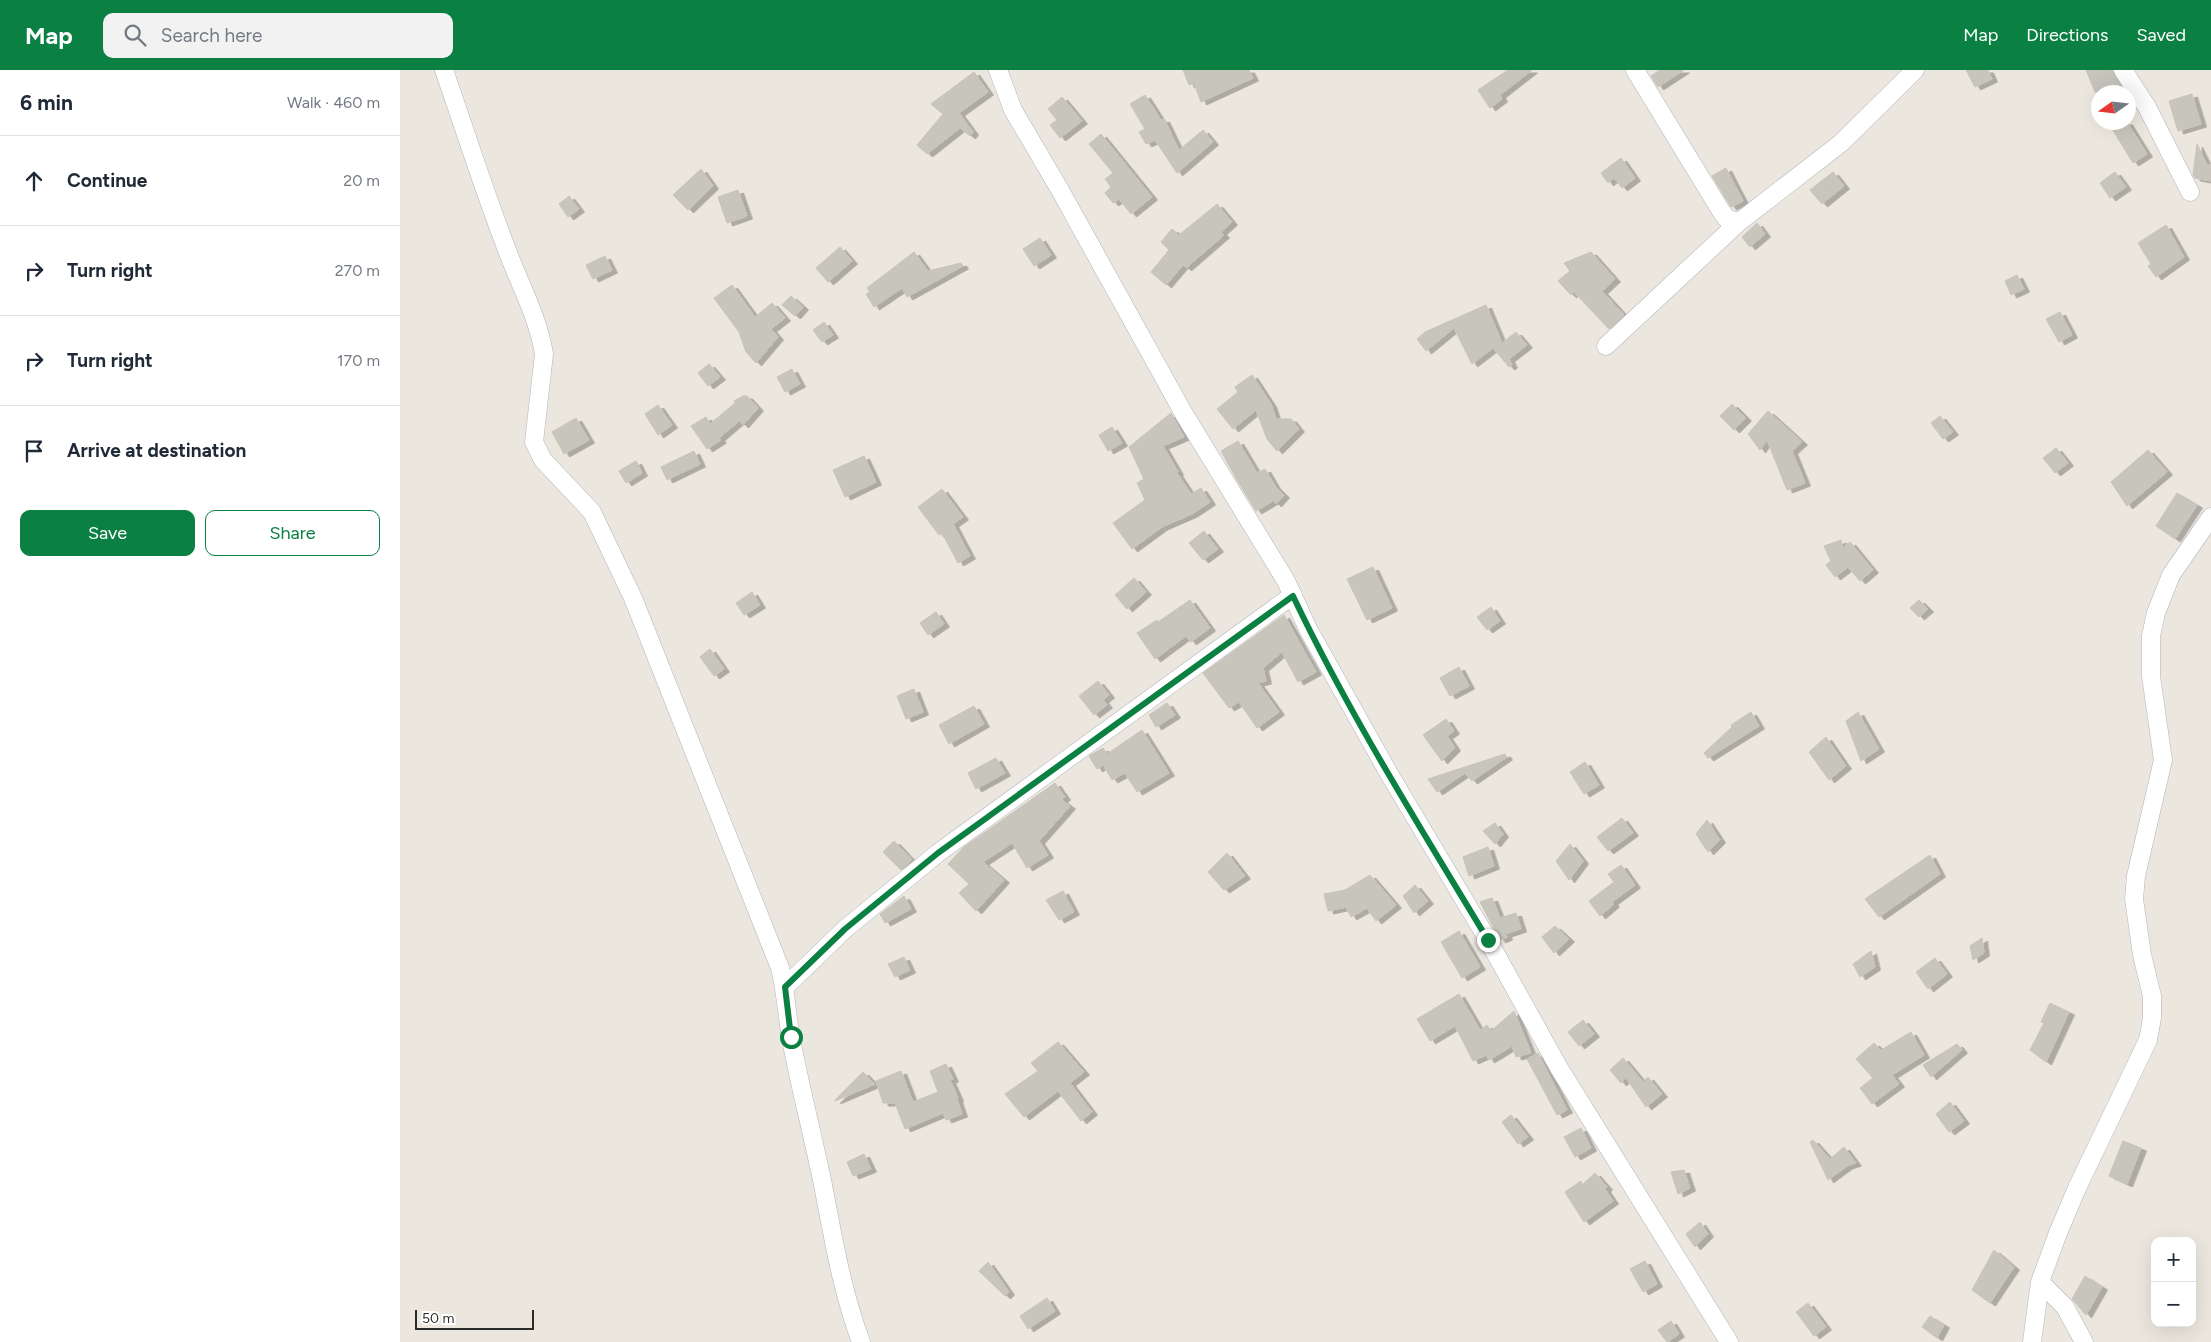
<!DOCTYPE html>
<meta charset="utf-8">
<style>
body{margin:0;font-family:Figtree,sans-serif;background:#f2f2f3;color:#1f2937}
.controls{position:absolute;right:15px;bottom:15px;display:grid;overflow:hidden;border-radius:10px;box-shadow:0 5px 20px #0002}
.controls button{width:45px;height:45px;display:grid;place-items:center;padding:0;border:0;border-bottom:1px solid #e0e1e3;background:#fff;color:#1f2937;font:25px sans-serif}
.compass{position:absolute;left:1691px;top:15px;width:45px;height:45px;border-radius:50%;background:#fff;box-shadow:0 5px 20px #0002;rotate:256deg}
.scale{position:absolute;left:15px;bottom:12px;width:119px;box-sizing:border-box;padding-left:5px;border:2px solid #2b2b2b;border-top:0;font-size:14px;line-height:18px;white-space:nowrap;color:#2b2b2b;-webkit-text-stroke:4px #fff;paint-order:stroke}
.stop{position:absolute;width:15px;height:15px;margin:-11px;border:4px solid #0b8043;border-radius:50%;background:#fff}
.stop.end{background:#0b8043;border-color:#fff;box-shadow:0 1px 5px #0008}
.list{margin:0;padding:0;list-style:none}
h2{display:flex;justify-content:space-between;align-items:center;height:65px;margin:0;padding:0 20px;font-size:21px}
h2 small{font-size:16px;font-weight:400;color:#747a83}
.list li{display:grid;grid-template-columns:32px 1fr auto;gap:15px;align-items:center;box-sizing:border-box;height:90px;padding:0 20px;border-top:1px solid #e0e1e3}
.list b{display:block;font-size:19px;white-space:nowrap}
.list em{font-size:16px;font-style:normal;color:#747a83}
.actions{display:flex;gap:10px;padding:15px 20px}
.actions a{flex:1;padding:11px 0;border:1px solid #0b8043;border-radius:10px;text-align:center;font-size:18px;color:#0b8043}
.actions .main{background:#0b8043;color:#fff}
.icon{flex:none;width:28px;height:28px;fill:none;stroke:currentColor;stroke-width:2;stroke-linecap:round;stroke-linejoin:round}
.map{position:relative;flex:none;width:1811px;height:1272px;overflow:hidden}
header{display:flex;align-items:center;gap:30px;box-sizing:border-box;height:70px;padding:0 25px;background:#0b8043;color:#fff}
header strong{font-size:24px}
nav{display:flex;gap:28px;margin-inline-start:auto;font-size:18px}
.search{width:350px;height:45px;background:#f2f2f3;display:flex;align-items:center;gap:12px;box-sizing:border-box;padding:0 18px;border-radius:10px;color:#747a83;font-size:19px}
main{display:flex}
aside{flex:1;background:#fff}
.map>svg:first-child{display:block}
.building{fill:#c8c5bc;stroke:#c8c3b8;filter:url(#shadow)}
.lines{fill:none;stroke-linecap:round;stroke-linejoin:round}
.minor-casing{stroke:#b1b3be;stroke-width:19}
.minor{stroke:#fff;stroke-width:18}
.route{stroke:#0b8043;stroke-width:6}
</style>
<header>
<strong>Map</strong>
<div class="search"><svg class="icon" aria-label="search" viewBox="0 0 24 24"><circle cx="10" cy="10" r="6"/><path d="M15 15l6 6"/></svg>Search here</div>
<nav><a>Map</a><a>Directions</a><a>Saved</a></nav>
</header>
<main>
<aside>
<h2>6 min<small>Walk · 460 m</small></h2>
<ul class="list">
<li><svg class="icon" aria-label="ahead" viewBox="0 0 24 24"><path d="M12 20V5M6 11l6-6 6 6"/></svg><div><b>Continue</b></div><em>20 m</em></li>
<li><svg class="icon" aria-label="right" viewBox="0 0 24 24"><path d="M7 20v-9h11M14 6l5 5-5 5"/></svg><div><b>Turn right</b></div><em>270 m</em></li>
<li><svg class="icon" aria-label="right" viewBox="0 0 24 24"><path d="M7 20v-9h11M14 6l5 5-5 5"/></svg><div><b>Turn right</b></div><em>170 m</em></li>
<li><svg class="icon" aria-label="arrive" viewBox="0 0 24 24"><path d="M6 21V4h12l-3 4 3 4H6"/></svg><div><b>Arrive at destination</b></div></li>
</ul>
<div class="actions"><a class="main">Save</a><a>Share</a></div>
</aside>
<div class="map">
<svg width="1811" height="1272" viewBox="0 0 1811 1272">
<defs>
<filter id="shadow"><feDropShadow dx="5.5" dy="3" stdDeviation="0" flood-color="#0004"/></filter>
</defs>
<rect width="100%" height="100%" fill="#ece7de"/>
<path class="building" d="M783,0H849L853,8L801,32L794,13L789,15Z
M1108,0H1132L1100,25L1102,29L1090,38L1078,20Z
M1260,0H1284L1258,17L1251,6Z
M1566,0H1588L1592,9L1575,17Z
M1686,0H1712L1725,22H1695Z
M574,2L588,22L559,43L573,62L570,66L560,58L527,84L517,75L543,44L531,34Z
M1792,24L1801,54L1778,61L1769,31Z
M745,25L761,50L764,49L779,80L803,60L813,72L777,103L755,70L746,74L739,62L745,59L730,34Z
M662,27L682,51L660,68L650,55L657,50L648,39Z
M1708,52H1727L1747,84L1733,93Z
M701,64L752,127L731,144L719,129L713,133L705,123L711,117L705,109L713,103L689,74Z
M1797,74L1807,95H1811V111L1795,108L1793,104Z
M1221,88L1235,108L1222,118L1214,108L1208,113L1201,103Z
M1326,98L1343,131L1331,137L1312,106Z
M301,99L313,116L288,140L273,125Z
M1433,102L1444,116L1422,134L1410,120Z
M1715,102L1726,117L1710,128L1700,113Z
M338,120L347,146L327,153L318,127Z
M169,126L179,139L168,147L159,134Z
M817,134L832,152L821,162L824,165L786,198L783,195L766,215L751,202L769,180L761,172L772,159L779,165Z
M1357,153L1365,164L1350,177L1342,167Z
M1766,155L1784,187L1756,207L1748,196L1751,194L1738,173Z
M640,168L651,185L634,196L623,179Z
M440,177L452,191L428,212L416,198Z
M514,182L528,201L561,193L563,196L507,227L502,218L474,237L466,224L470,222L467,218Z
M1191,182L1215,209L1202,221L1224,245L1209,259L1174,222L1171,225L1158,211L1170,201L1164,193Z
M205,186L212,200L193,209L186,195Z
M1617,205L1624,219L1611,225L1605,211Z
M332,215L355,247L372,233L385,248L371,259L378,267L356,293L346,282L339,262L314,228Z
M391,226L403,237L395,246L382,235Z
M1086,235L1102,273L1116,262L1127,275L1109,289L1112,295L1109,297L1093,278L1072,294L1054,258L1026,281L1017,269L1025,262Z
M1660,242L1672,265L1659,272L1646,249Z
M424,252L433,265L422,272L413,260Z
M309,294L320,307L308,316L298,303Z
M392,299L400,314L385,322L377,307Z
M852,305L871,334L876,349H891L899,359L877,381L867,369L856,340L833,359L817,339L838,322L835,317Z
M343,326H347L358,338L343,355L339,351L319,368L321,370L307,379L291,356L306,347L310,354L335,333L334,331Z
M1332,334L1346,348L1334,360L1320,346Z
M258,335L272,355L258,365L245,344Z
M1368,341L1402,372L1392,381L1405,413L1387,420L1367,370L1360,380L1348,364Z
M771,343L784,367L763,376L778,402L777,403L791,424L801,418L810,432L792,444L762,457L732,479L713,453L745,430L737,413L744,409L729,377Z
M1540,346L1553,362L1543,369L1531,353Z
M176,348L189,370L164,384L152,362Z
M712,357L722,373L708,381L699,365Z
M838,371L857,403L865,399L875,416L884,425L876,434L873,431L856,441L837,410L821,381Z
M1656,378L1668,393L1655,403L1643,388Z
M1748,380L1767,402L1727,436L1711,412Z
M294,381L300,394L267,410L261,397Z
M464,386L476,412L445,427L433,400Z
M236,391L242,403L226,413L219,401Z
M542,419L563,447L553,454L570,486L558,493L542,463L539,465L518,437Z
M1777,423L1797,435L1775,469L1756,456Z
M804,461L818,479L803,490L789,473Z
M1441,470L1443,478L1450,472L1473,500L1460,511L1448,497L1435,507L1426,495L1431,491L1424,476Z
M973,497L992,538L967,550L947,509Z
M734,508L746,522L727,539L715,525Z
M352,522L360,535L344,545L336,533Z
M790,530L810,558L791,572L786,566L755,589L737,563L757,550L758,552Z
M1519,530L1528,539L1519,547L1510,538Z
M1091,537L1100,551L1087,560L1077,547Z
M536,542L544,554L528,565L520,553Z
M884,545L916,602L898,612L882,582L863,598L866,611L858,613L879,642L857,658L839,632L829,638L803,603Z
M310,579L324,599L314,606L300,587Z
M1059,597L1069,616L1050,626L1040,608Z
M698,611L709,625L703,630L707,635L694,645L679,626Z
M514,619L523,642L506,649L497,626Z
M767,633L775,645L756,657L749,645Z
M574,636L584,654L549,674L539,655Z
M1351,642L1359,656L1308,688L1304,683L1332,657L1331,655Z
M1458,642L1479,679L1461,691L1446,651Z
M1046,649L1054,661L1047,666L1055,678L1042,691L1023,665Z
M742,660L769,703L737,722L725,703L712,710L703,695L697,699L689,686L703,678L707,684Z
M1426,667L1446,696L1429,710L1409,682Z
M1105,684L1107,687L1072,711L1065,703L1037,722L1028,709Z
M596,688L605,703L576,719L568,703Z
M1185,692L1199,715L1184,724L1170,702Z
M655,713L665,727L662,730L670,736L639,771L648,785L627,798L612,773L583,792L604,810L576,841L559,823L569,814L548,794L564,777Z
M1222,748L1233,763L1208,781L1197,767Z
M1307,750L1320,770L1308,782L1296,764Z
M1095,753L1103,764L1095,774L1083,761Z
M494,771L512,790L501,800L483,782Z
M1170,774L1183,791L1169,810L1156,791Z
M1088,777L1094,796L1069,806L1063,787Z
M827,783L845,806L824,820L808,802Z
M1530,785L1540,804L1479,847L1465,829Z
M1221,795L1235,815L1212,832L1214,834L1200,846L1189,831L1214,812L1208,804Z
M970,805L996,835L976,851L967,838L951,847L946,837L928,841L924,824L945,820Z
M1015,815L1028,831L1014,843L1003,826Z
M663,821L674,842L659,850L646,830Z
M504,826L511,839L485,853L480,844Z
M1092,828L1100,848L1116,843L1121,859L1106,864L1107,867L1100,870L1080,832Z
M1155,856L1169,869L1154,883L1142,867Z
M1059,861L1080,897L1062,908L1041,872Z
M1582,868L1584,883L1573,890L1570,876Z
M1471,881L1475,897L1460,907L1453,894Z
M504,887L510,900L495,907L488,894Z
M1535,888L1547,904L1528,919L1516,902Z
M1059,924L1080,960L1087,955L1091,961L1114,941L1131,983L1116,987L1112,976L1089,990L1086,985L1073,991L1055,956L1030,971L1017,949Z
M1650,933L1669,942L1646,992L1630,980L1644,953L1641,952Z
M1183,950L1194,964L1179,976L1168,962Z
M1511,962L1524,985L1492,1005L1499,1014L1472,1034L1460,1018L1473,1008L1456,989L1474,973L1481,980Z
M658,972L684,1002L670,1013L692,1042L681,1051L658,1021L624,1047L605,1024L638,1001L631,993Z
M1557,974L1562,980L1531,1007L1523,995Z
M1138,983L1167,1040L1157,1045L1127,989Z
M1223,988L1243,1012L1248,1007L1262,1024L1246,1037L1226,1008L1221,1013L1210,1000Z
M546,994L553,1009L550,1010L558,1028L557,1029L562,1044L546,1050L543,1043L505,1059L495,1033H483L476,1011L501,1001L513,1032L538,1022L530,1001Z
M463,1002L475,1014L435,1031V1030Z
M1550,1032L1564,1051L1549,1062L1536,1044Z
M1111,1045L1128,1067L1118,1074L1102,1052Z
M1181,1058L1191,1078L1175,1087L1164,1067Z
M1413,1070L1430,1089L1444,1077L1456,1093L1447,1096L1428,1110L1410,1072Z
M1723,1071L1741,1078L1727,1114L1709,1106Z
M464,1084L471,1099L453,1106L447,1092Z
M1284,1100L1290,1118L1278,1124L1271,1102Z
M1195,1103L1207,1117L1205,1119L1213,1131L1184,1152L1165,1122L1181,1111L1182,1115Z
M1300,1152L1308,1164L1295,1177L1286,1164Z
M1594,1180L1614,1197L1590,1233L1572,1220Z
M1245,1191L1257,1214L1243,1222L1230,1199Z
M588,1192L609,1222L605,1226L579,1201Z
M1685,1206L1702,1217L1686,1245L1672,1229Z
M647,1228L655,1241L628,1259L620,1246Z
M1408,1233L1426,1257L1414,1266L1396,1242Z
M1530,1246L1544,1255L1537,1268L1522,1257Z
M1271,1251L1279,1264L1267,1272L1258,1260Z"/>
<g class="lines">
<defs>
<path id="minor" d="M44,0C65,60 84,121 107,180C120,215 138,247 144,284L134,372L143,390L192,442L233,528L380,898C386,922 387,945 391,969C400,1016 412,1063 422,1110C433,1166 441,1218 461,1272
M598,0L613,40L660,120L784,344L886,511L908,559L988,702L1088,870L1159,998L1329,1272
M1235,0L1321,141L1327,149L1339,152L1441,73L1515,0
M1723,0L1747,37L1790,122
M1206,276L1339,152
M385,917L445,859L538,783L893,525
M1640,1212L1665,1237L1684,1272
M1632,1272L1640,1212L1658,1163L1677,1118L1748,970L1752,948V926L1742,885L1734,829L1736,806L1763,690L1751,606V566L1756,543L1771,505L1811,447"/>
</defs>
<use href="#minor" class="minor-casing"/>
<use href="#minor" class="minor"/>
</g>
<g class="lines">
<path class="route" d="M391,967L385,917L445,859L538,783L893,526C949,644 1020,757 1088,870"/>
</g>
</svg>
<div class="controls">
<button>+</button>
<button>−</button>
</div>
<svg class="compass" viewBox="-18 -18 36 36"><path d="M0-13l5 13h-10z" fill="#e53935"/><path d="M0 13l5-13h-10z" fill="#747a83"/></svg>
<div class="scale">50 m</div>
<div class="stop" style="left:391px;top:967px"></div>
<div class="stop end" style="left:1088px;top:870px"></div>
</div>
</main>
